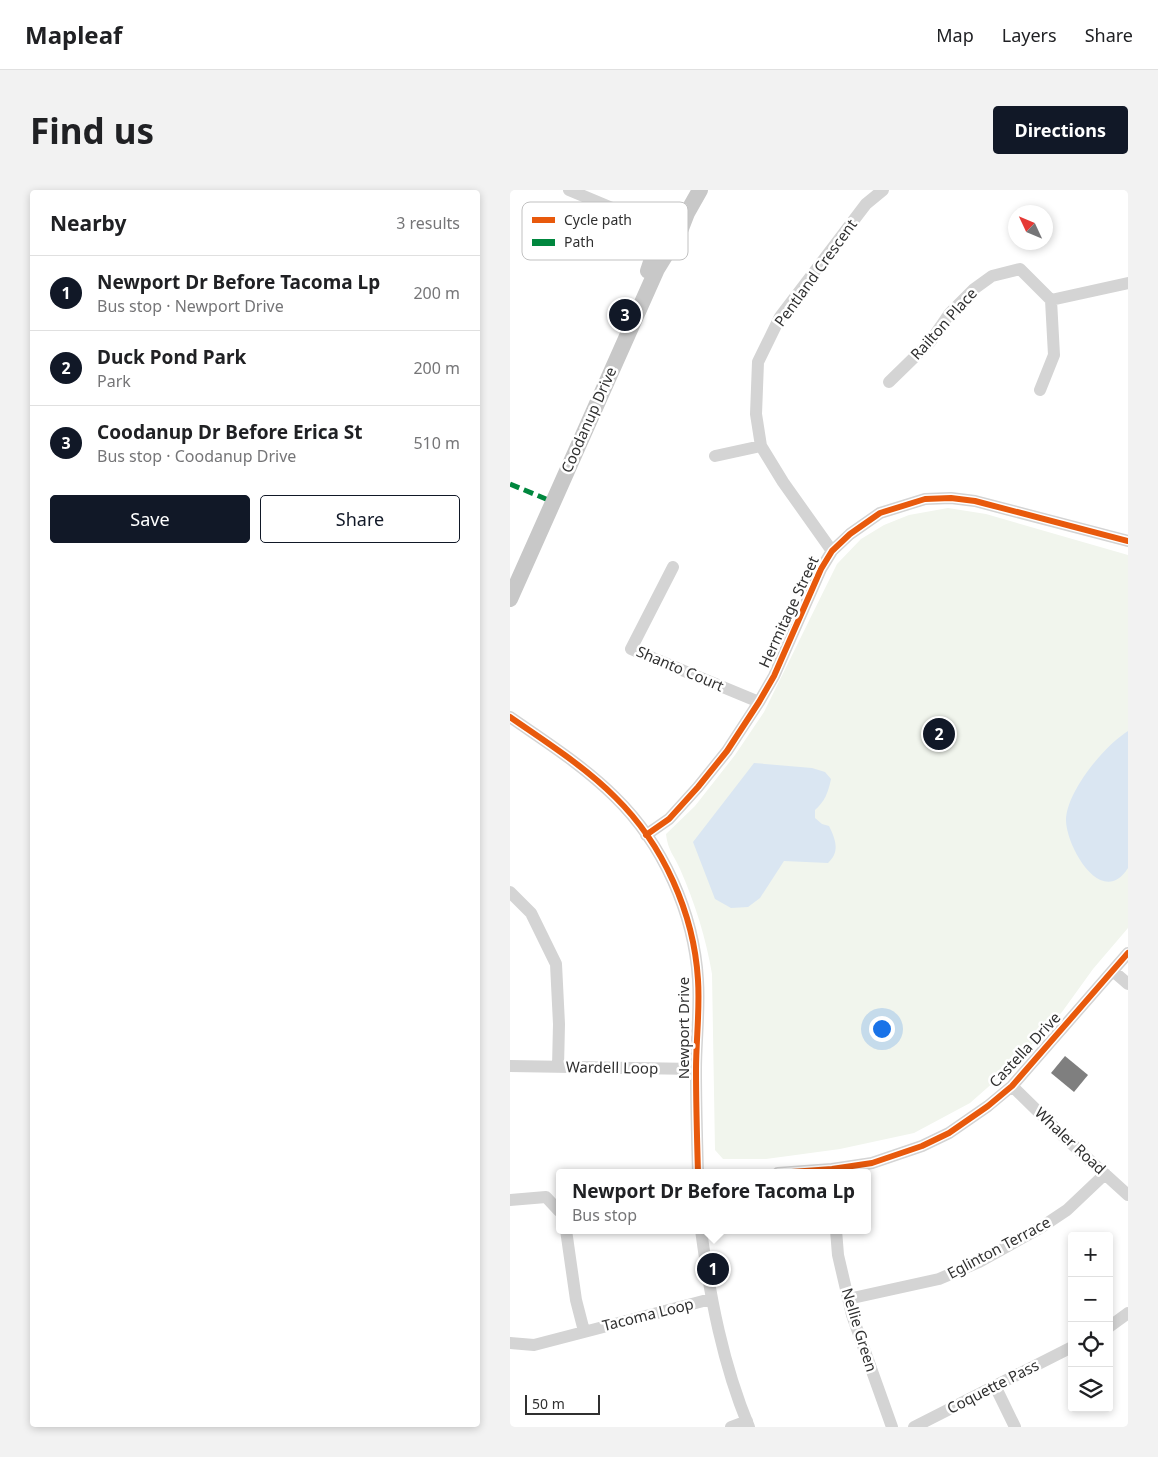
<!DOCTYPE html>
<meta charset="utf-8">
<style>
body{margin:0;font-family:"Noto Sans",sans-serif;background:#f2f2f2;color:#202124}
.controls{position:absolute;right:15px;bottom:15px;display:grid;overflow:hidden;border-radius:5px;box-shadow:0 2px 8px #0003}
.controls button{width:45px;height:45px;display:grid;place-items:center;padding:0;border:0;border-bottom:1px solid #e0e0e0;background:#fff;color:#202124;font:25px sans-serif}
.compass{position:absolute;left:498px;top:15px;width:45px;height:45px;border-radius:50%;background:#fff;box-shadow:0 2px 8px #0003;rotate:314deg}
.scale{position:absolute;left:15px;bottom:12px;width:75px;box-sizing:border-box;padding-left:5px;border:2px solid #303030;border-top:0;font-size:14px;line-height:18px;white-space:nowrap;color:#303030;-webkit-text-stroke:4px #fff;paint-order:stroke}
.you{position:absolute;left:371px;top:838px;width:18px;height:18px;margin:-12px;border:4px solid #fff;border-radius:50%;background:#1a73e8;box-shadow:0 0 0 8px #1a73e833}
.badge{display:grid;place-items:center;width:32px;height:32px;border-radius:50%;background:#111827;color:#fff;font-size:16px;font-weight:700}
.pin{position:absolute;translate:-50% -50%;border:2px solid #fff;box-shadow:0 1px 5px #0006}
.popup{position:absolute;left:46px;top:979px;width:315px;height:65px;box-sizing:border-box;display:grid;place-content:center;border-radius:5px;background:#fff;filter:drop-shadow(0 1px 4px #0005);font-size:16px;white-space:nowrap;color:#757577}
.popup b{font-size:19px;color:#202124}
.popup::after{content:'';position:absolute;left:50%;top:100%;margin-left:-10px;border:10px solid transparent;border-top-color:#fff}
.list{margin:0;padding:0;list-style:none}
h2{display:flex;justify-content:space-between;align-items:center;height:65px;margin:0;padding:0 20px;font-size:21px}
h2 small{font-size:16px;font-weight:400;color:#757577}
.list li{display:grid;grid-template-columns:32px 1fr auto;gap:15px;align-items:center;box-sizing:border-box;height:75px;padding:0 20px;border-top:1px solid #e0e0e0}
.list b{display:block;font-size:19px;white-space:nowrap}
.list p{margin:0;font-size:16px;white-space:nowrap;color:#757577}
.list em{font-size:16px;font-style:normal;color:#757577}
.actions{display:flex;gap:10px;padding:15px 20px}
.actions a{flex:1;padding:11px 0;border:1px solid #111827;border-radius:5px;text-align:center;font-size:18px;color:#111827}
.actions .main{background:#111827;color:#fff}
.icon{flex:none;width:28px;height:28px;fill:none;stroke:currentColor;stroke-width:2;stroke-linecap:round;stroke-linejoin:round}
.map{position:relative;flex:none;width:618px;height:1237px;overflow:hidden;border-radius:5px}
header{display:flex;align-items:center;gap:30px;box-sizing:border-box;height:70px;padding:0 25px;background:#fff;border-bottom:1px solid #e0e0e0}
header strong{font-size:24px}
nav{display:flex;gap:28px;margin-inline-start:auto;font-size:18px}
.intro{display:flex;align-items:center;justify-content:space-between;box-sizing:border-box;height:120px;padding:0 30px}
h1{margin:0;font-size:35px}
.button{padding:12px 22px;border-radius:5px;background:#111827;color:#fff;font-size:18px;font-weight:700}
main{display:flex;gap:30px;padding:0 30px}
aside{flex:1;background:#fff;border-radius:5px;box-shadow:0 2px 8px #0003}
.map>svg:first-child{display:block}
</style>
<header>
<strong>Mapleaf</strong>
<nav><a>Map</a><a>Layers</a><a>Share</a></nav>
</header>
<div class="intro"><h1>Find us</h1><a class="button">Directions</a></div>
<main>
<aside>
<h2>Nearby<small>3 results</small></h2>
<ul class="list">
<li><span class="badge">1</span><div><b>Newport Dr Before Tacoma Lp</b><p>Bus stop · Newport Drive</p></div><em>200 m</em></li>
<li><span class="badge">2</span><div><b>Duck Pond Park</b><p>Park</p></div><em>200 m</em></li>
<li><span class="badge">3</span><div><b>Coodanup Dr Before Erica St</b><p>Bus stop · Coodanup Drive</p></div><em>510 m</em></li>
</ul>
<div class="actions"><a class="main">Save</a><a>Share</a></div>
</aside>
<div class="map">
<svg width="618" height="1237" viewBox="0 0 618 1237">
<rect width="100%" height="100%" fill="#fff"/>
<!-- green -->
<path fill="#f1f5ed" d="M438,318L476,324L618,365V738L583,779L552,822L502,876L460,913L404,943L330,959L256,969H213L205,960L202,784C196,748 185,713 170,679C164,665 158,661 156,644L185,616L225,565L254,522L327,374L351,349L374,335L399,325Z"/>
<!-- water -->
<path fill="#dae6f2" d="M618,541V678C592,719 557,658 556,631C556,602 594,556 618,541Z
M244,573L302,578L315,582L321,589C318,603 315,611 305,620V628L312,634L319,636C326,650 330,662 318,673L274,671L250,708L238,717L221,718L205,709L183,652Z"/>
<!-- building -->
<path fill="#7f7f7f" d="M555,866L578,885L564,902L541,883Z"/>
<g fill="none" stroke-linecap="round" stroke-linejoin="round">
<!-- minor -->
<path stroke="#d4d4d4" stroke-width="12" d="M59,0L145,36
M379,192L420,152L440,123L464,99L482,86L510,79L541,110
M530,200L544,165L541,110L618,93
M205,266L251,256
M322,361L273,292L251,256L246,224L248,172L270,127L356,14L373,0
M163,377L121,459L249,512
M0,527C36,552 74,576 105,607C153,654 184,723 188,790C190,820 186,850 186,880C186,915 187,949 188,983
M136,645L159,629L188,597L217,561L249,512L264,486L311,379L322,361L340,344L370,323L415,309L441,308L465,311L618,351
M0,702L21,723L46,774L49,834L48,877
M603,781L618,794
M0,876L186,879
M502,896L553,946L618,1005
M268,983L322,979L362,973L412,956L439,943L478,916L502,896L618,763
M0,1010L36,1007L49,1021
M56,1040L66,1110L74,1141
M191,1040C200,1107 213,1175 239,1237
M326,1040L328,1065L342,1125L382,1237
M338,1109L429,1089L469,1072L530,1038L557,1020L595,984
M599,1137L618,1123
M0,1153L24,1155L201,1109
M485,1196L505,1237
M221,1237L237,1231
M404,1237L562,1157"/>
<!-- major -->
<path stroke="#c8c8c8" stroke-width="16" d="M144 41a13 13 0 1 1 26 0a13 13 0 1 1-26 0Z
M170,41L177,23L190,0
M138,81L142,69L144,45
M0,409L147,79L163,53"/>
<!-- quiet -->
<path stroke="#00873e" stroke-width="5" stroke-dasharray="10 5" stroke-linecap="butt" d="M0,294L36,309"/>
<!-- cycleway casing -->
<g stroke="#fff" stroke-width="9">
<path id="cycleway" d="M0,527C36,552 74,576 105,607C153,654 184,723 188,790C190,820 186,850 186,880C186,915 187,949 188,983
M136,645L159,629L188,597L217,561L249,512L264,486L311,379L322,361L340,344L370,323L415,309L441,308L465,311L618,351
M268,983L322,979L362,973L412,956L439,943L478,916L502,896L618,763"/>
</g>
<!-- cycleway -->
<use href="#cycleway" stroke="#e8590c" stroke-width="6"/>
</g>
<g text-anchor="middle" stroke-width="5" stroke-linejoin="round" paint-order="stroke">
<!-- street labels -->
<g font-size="15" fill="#303030" stroke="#fff">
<text transform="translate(306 83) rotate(-54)" y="5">Pentland Crescent</text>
<text transform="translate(434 134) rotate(-48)" y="5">Railton Place</text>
<text transform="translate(79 230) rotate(-66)" y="5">Coodanup Drive</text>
<text transform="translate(279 422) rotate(-65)" y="5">Hermitage Street</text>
<text transform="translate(170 479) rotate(23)" y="5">Shanto Court</text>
<text transform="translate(174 838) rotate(-90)" y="5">Newport Drive</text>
<text transform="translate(515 860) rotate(-47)" y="5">Castella Drive</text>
<text transform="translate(102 878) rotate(1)" y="5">Wardell Loop</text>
<text transform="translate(560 951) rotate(43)" y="5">Whaler Road</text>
<text transform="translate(489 1058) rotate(-28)" y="5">Eglinton Terrace</text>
<text transform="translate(138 1125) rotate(-14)" y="5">Tacoma Loop</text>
<text transform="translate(349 1140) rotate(73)" y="5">Nellie Green</text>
<text transform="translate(483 1197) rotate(-27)" y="5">Coquette Pass</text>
</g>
</g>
<!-- legend -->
<rect x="12" y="12" width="166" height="58" rx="8" fill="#fff" stroke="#c1c1c1" stroke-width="1"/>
<rect x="22" y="27" width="23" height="6" fill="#e8590c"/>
<rect x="22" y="49" width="23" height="7" fill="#00873e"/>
<g font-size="14" fill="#303030">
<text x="54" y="35">Cycle path</text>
<text x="54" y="57">Path</text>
</g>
</svg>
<div class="controls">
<button>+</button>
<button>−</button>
<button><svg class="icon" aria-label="locate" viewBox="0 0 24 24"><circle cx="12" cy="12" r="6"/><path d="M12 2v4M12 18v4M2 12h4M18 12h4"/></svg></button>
<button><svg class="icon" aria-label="layers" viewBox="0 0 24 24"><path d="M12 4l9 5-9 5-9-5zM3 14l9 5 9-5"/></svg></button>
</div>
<svg class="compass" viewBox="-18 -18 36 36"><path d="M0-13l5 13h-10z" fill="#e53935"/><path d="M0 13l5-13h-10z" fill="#757577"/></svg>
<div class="scale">50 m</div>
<div class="you"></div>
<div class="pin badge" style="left:203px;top:1079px">1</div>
<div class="popup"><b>Newport Dr Before Tacoma Lp</b>Bus stop</div>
<div class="pin badge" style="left:429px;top:544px">2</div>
<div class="pin badge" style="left:115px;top:125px">3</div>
</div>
</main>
